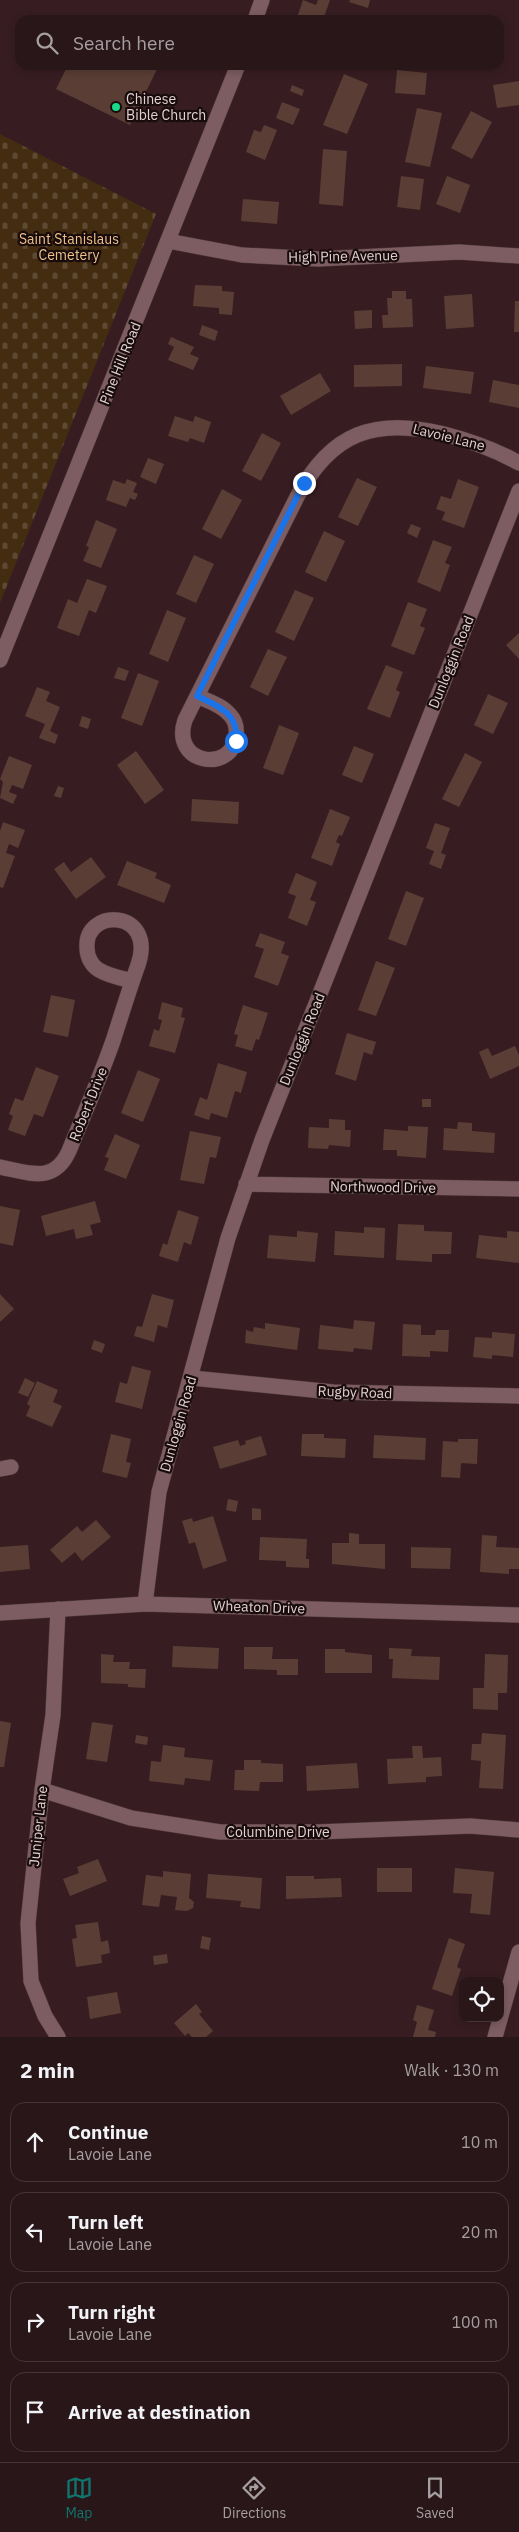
<!DOCTYPE html>
<meta charset="utf-8">
<style>
body{margin:0;font-family:"IBM Plex Sans",sans-serif;background:#311f22;color:#f1f3f6}
.controls{position:absolute;right:15px;bottom:15px;display:grid;overflow:hidden;border-radius:10px;box-shadow:0 2px 8px #0003}
.controls button{width:45px;height:45px;display:grid;place-items:center;padding:0;border:0;border-bottom:1px solid #453538;background:#291619;color:#f1f3f6;font:25px sans-serif}
.stop{position:absolute;width:15px;height:15px;margin:-11px;border:4px solid #1a73e8;border-radius:50%;background:#fff}
.stop.end{background:#1a73e8;border-color:#fff;box-shadow:0 1px 5px #0008}
.list{margin:0;padding:0;list-style:none}
h2{display:flex;justify-content:space-between;align-items:center;height:65px;margin:0;padding:0 20px;font-size:21px}
h2 small{font-size:16px;font-weight:400;color:#a59fa2}
.list li{display:grid;grid-template-columns:32px 1fr auto;gap:15px;align-items:center;box-sizing:border-box;height:80px;margin:0 10px 10px;padding:0 10px;border:1px solid #453538;border-radius:15px}
.list b{display:block;font-size:19px;white-space:nowrap}
.list p{margin:0;font-size:16px;white-space:nowrap;color:#a59fa2}
.list em{font-size:16px;font-style:normal;color:#a59fa2}
.icon{flex:none;width:28px;height:28px;fill:none;stroke:currentColor;stroke-width:2;stroke-linecap:round;stroke-linejoin:round}
.map{position:relative;flex:none;width:519px;height:2037px;overflow:hidden}
.search{position:absolute;background:#291619;box-shadow:0 2px 8px #0003;left:15px;right:15px;top:15px;height:55px;display:flex;align-items:center;gap:12px;box-sizing:border-box;padding:0 18px;border-radius:15px;color:#a59fa2;font-size:19px}
.sheet{height:425px;background:#291619}
nav{display:flex;justify-content:space-around;align-items:center;box-sizing:border-box;height:70px;border-top:1px solid #453538;background:#291619;font-size:14px;color:#a59fa2}
nav a{display:grid;justify-items:center;gap:2px}
nav .on{color:#0f766e}
.map>svg:first-child{display:block}
</style>
<div class="map">
<svg width="519" height="2037" viewBox="0 0 519 2037">
<defs>
<pattern id="cemetery-stones" width="16" height="16" patternUnits="userSpaceOnUse" patternTransform="scale(1.25)"><rect width="16" height="16" fill="#432c10"/><path d="M2 7V4a2 2 0 0 1 4 0v3zM10 15v-3a2 2 0 0 1 4 0v3z" fill="#5e4a32"/></pattern>
</defs>
<rect width="100%" height="100%" fill="#371d21"/>
<!-- cemetery -->
<path fill="url(#cemetery-stones)" d="M0,134L156,214L0,603Z"/>
<!-- building -->
<path fill="#5a3e35" d="M303,0L316,5L318,0H330L323,20H296Z
M350,0H370L368,8L349,2Z
M68,65H159L130,125L56,89Z
M397,70L427,73L425,95L395,93Z
M344,74L368,84L347,134L323,125Z
M519,81V105L497,108L493,85Z
M292,85L304,90L302,96L290,91Z
M282,102L300,109L293,125L276,118Z
M417,108L442,113L430,167L405,162Z
M471,111L492,122L472,159L451,148Z
M264,125L277,130L265,160L246,152L254,130L261,132Z
M323,149L347,151L343,206L319,204Z
M401,176L424,179L420,210L397,207Z
M447,176L470,185L460,213L436,204Z
M243,199L279,202L277,224L241,221Z
M195,285L222,286V291L234,292L232,315L219,314V308L193,306Z
M392,291H406V299H412L413,327L383,328L382,315H388L387,298H392Z
M472,294L474,327L446,329L444,296Z
M515,301H519V332H514Z
M372,310V328L355,329L354,311Z
M202,325L218,331L215,341L199,335Z
M171,337L194,347L190,354L199,358L193,370L168,360L174,347L168,344Z
M402,364V386L354,387V365Z
M426,366L474,372L471,394L423,388Z
M320,373L331,391L291,415L280,396Z
M493,380L519,385V408L489,402Z
M175,416L193,422L195,416L211,422L204,443L190,438L188,442L168,436Z
M262,433L281,443L261,481L242,471Z
M148,458L164,464L156,484L140,477Z
M357,478L377,487L358,526L338,517Z
M127,479L137,483L133,492L138,494L135,500L130,498L126,507L106,500L113,480L125,484Z
M458,479L479,487L464,528L442,520L445,512L436,509L441,496L451,499Z
M222,489L242,500L221,539L202,529Z
M96,520L117,529L101,568L83,561L89,547L86,546Z
M411,524L421,528L417,538L407,533Z
M324,531L345,541L326,582L305,572Z
M433,540L452,547L445,563L450,565L440,592L417,582Z
M194,555L214,564L196,603L176,594Z
M87,579L107,586L96,613L89,610L79,636L57,628L68,599L77,603Z
M295,590L314,598L294,641L275,632Z
M408,602L427,609L420,626L425,628L414,655L391,646Z
M167,610L186,618L168,662L149,654Z
M519,633V659L506,645Z
M268,649L287,657L268,696L250,687Z
M386,665L403,672L396,690L400,692L390,718L367,709Z
M118,667L129,671L125,681L114,678Z
M138,673L159,681L142,726L121,718Z
M37,687L50,692L46,701L60,707L50,731L58,735L55,744L39,738L45,724L25,716Z
M488,694L508,703L493,734L474,725Z
M82,716L91,719L88,729L79,726Z
M279,725L299,733L283,775L263,768Z
M354,746L374,754L362,783L342,775Z
M136,751L164,790L145,804L117,765Z
M465,753L482,762L459,807L442,799Z
M9,756L32,765L23,789L12,785L9,792L17,795L13,804L0,798L3,782L0,779Z
M58,786L64,788L61,798L54,796Z
M192,799L239,802L238,824L191,821Z
M330,809L350,817L342,836L339,835L336,842L340,844L332,866L311,858Z
M3,822L25,830L18,848L9,844L6,853L15,856L3,888L0,887V831Z
M435,823L450,828L441,853L446,855L441,869L429,864L434,851L426,848Z
M91,857L106,877L76,899L54,869L64,862L71,872Z
M127,861L157,873L155,878L171,885L164,903L117,885Z
M296,873L317,882L310,900L316,902L307,926L288,918L296,896L288,893Z
M406,891L424,898L406,946L388,939Z
M260,933L285,942L281,953L289,956L278,986L254,977L264,949L255,946Z
M376,961L395,968L376,1016L358,1010Z
M51,995L75,1000L68,1037L43,1032Z
M162,1002L183,1008L181,1017L185,1018L175,1053L149,1046L154,1029L159,1031L162,1020L158,1019Z
M243,1005L268,1013L259,1040L256,1039L252,1051L235,1046L238,1035L234,1034Z
M347,1033L376,1042L372,1055L364,1052L356,1081L335,1074Z
M515,1046L519,1055V1066L490,1079L479,1052L488,1048L492,1056Z
M218,1063L247,1072L241,1093L235,1091L227,1118L211,1113L209,1120L194,1115L200,1097L207,1100Z
M36,1067L59,1076L43,1117L34,1114L25,1136L8,1130L13,1116L9,1114L15,1098L23,1101Z
M138,1070L160,1079L143,1122L121,1113Z
M422,1099H431V1107H422Z
M329,1119L345,1120V1130H351L350,1147L329,1145L328,1149L308,1148L309,1127L329,1128Z
M458,1122L472,1123V1131L495,1133L494,1153L443,1150L444,1128L457,1129Z
M408,1126L428,1127L426,1158L397,1156V1150H383L384,1129L408,1131Z
M190,1131L221,1137L216,1158L210,1157L204,1184L180,1180Z
M115,1134L140,1145L126,1179L104,1170L109,1158L105,1157Z
M95,1201L101,1222L90,1225L93,1235L76,1239L74,1229L46,1236L41,1216Z
M0,1206L20,1210L13,1246L0,1243Z
M178,1210L199,1217L191,1245L184,1242L178,1262L159,1256L163,1243L167,1245Z
M398,1224L424,1225V1231L452,1232L451,1254H432V1262L396,1260Z
M364,1227L385,1228L384,1258L334,1255L335,1231L364,1233Z
M297,1231L318,1233L315,1262L267,1258L269,1235L297,1237Z
M507,1231L519,1232V1263L476,1258L479,1235L507,1238Z
M0,1294L14,1309L0,1322Z
M152,1294L174,1300L167,1328L158,1325L154,1342L134,1336L137,1326L142,1327Z
M354,1320L375,1322L372,1350L354,1348L353,1352L318,1349L320,1325L353,1329Z
M265,1323L300,1328L297,1350L245,1343L246,1330L253,1332L254,1327L265,1329Z
M403,1324L421,1325V1335H435L436,1330H449L448,1352L430,1351V1357L402,1356Z
M492,1332L515,1334L513,1357L492,1355V1359L473,1357L475,1337L492,1338Z
M94,1340L105,1344L102,1353L91,1349Z
M132,1366L151,1371L142,1409L115,1402L120,1382L127,1384Z
M25,1378L35,1383L28,1397L18,1393Z
M37,1381L58,1390L53,1402L62,1406L52,1427L26,1416L30,1406L27,1404Z
M111,1434L131,1439L126,1462L131,1463L127,1478L102,1472Z
M302,1434H324V1438L346,1439L345,1458L301,1456Z
M374,1435L426,1438L425,1460L373,1458Z
M261,1436L267,1455L220,1469L213,1447L238,1440L240,1446L246,1444L245,1441Z
M458,1439H478L477,1464L461,1463L460,1478L441,1477L443,1441L458,1442Z
M228,1499L238,1501L236,1512L226,1510Z
M252,1508L261,1509V1520H252Z
M213,1516L227,1561L203,1569L195,1542L189,1544L182,1521L192,1518L193,1522Z
M96,1520L111,1537L82,1561L75,1552L62,1563L50,1550L77,1526L82,1532Z
M349,1533L359,1534V1544H385V1569L332,1564V1543H349Z
M482,1535L497,1536L496,1547L519,1548V1569H509V1574L480,1572Z
M260,1537L307,1539L306,1559H309V1568L286,1567V1561L259,1560Z
M28,1545L30,1569L0,1572V1547Z
M411,1547L451,1548L450,1569L411,1568Z
M173,1646L219,1648L218,1669L172,1667Z
M244,1647H273L272,1659H298V1675H277V1670L244,1669Z
M389,1648L412,1649L411,1656L440,1657L439,1680L392,1678L393,1659H389Z
M325,1649H345V1652L372,1655V1673H325Z
M101,1654L114,1655L113,1662H130L129,1669H146L145,1688L128,1687V1684L101,1683Z
M485,1654L508,1655L507,1693H498V1710L473,1709V1688H484Z
M0,1721L11,1723L4,1767H0Z
M92,1722L113,1725L107,1762L86,1759Z
M482,1733L506,1735L503,1789L479,1788L481,1761L471,1760L472,1744H481Z
M136,1735L148,1737L147,1745L135,1743Z
M163,1745L185,1748L184,1757L213,1760L210,1781L185,1778L184,1785L149,1781L151,1761L161,1762Z
M412,1746H422L423,1758L441,1757L442,1776L426,1777V1782L388,1784L387,1759L413,1758Z
M244,1760H261V1763L283,1764V1782H260L259,1791L234,1790L235,1770H244Z
M357,1763L359,1788L307,1791L306,1766Z
M98,1859L107,1881L70,1896L63,1879L79,1873L77,1867Z
M377,1868H412V1892H377Z
M455,1868L494,1872L490,1915L470,1913L472,1894L453,1893Z
M163,1871L191,1874L189,1898L194,1902L193,1908L187,1911L175,1910L177,1897L161,1895L159,1907L142,1905L146,1875L163,1877Z
M208,1874L262,1878L260,1909L240,1907L241,1901L206,1898Z
M286,1876H314V1879L341,1878L342,1897L286,1899Z
M98,1922L101,1942L108,1940L110,1953L101,1955L102,1963L76,1967L72,1939L77,1938L75,1925Z
M202,1936L211,1938L209,1950L200,1948Z
M449,1938L465,1944L457,1967L461,1969L452,1996L432,1989Z
M167,1954L168,1963L154,1965L153,1956Z
M117,1992L121,2013L90,2019L87,1997Z
M196,2004L202,2012L199,2014L213,2031L206,2037H192L188,2033L185,2036L174,2023Z
M417,2005L434,2010L428,2030L436,2032L435,2037H413L417,2022L413,2020Z"/>
<g fill="none" stroke-linecap="round" stroke-linejoin="round">
<!-- minor casing -->
<g stroke="#503b3e" stroke-width="16">
<path id="minor" d="M255,20L262,0
M168,241L242,255L318,259L459,252L519,256
M0,660L238,65
M197,696C208,701 222,705 230,715C235,720 237,728 236,736C232,774 170,764 185,720L297,497C331,432 376,417 444,434C471,441 494,449 519,463
M0,1167C30,1173 54,1184 69,1151C84,1114 100,1078 113,1041C121,1016 129,990 138,965C157,909 84,907 87,948C87,957 92,966 99,970C109,976 121,978 132,981
M246,1184L519,1189
M192,1378L333,1392L519,1396
M0,1469L11,1467
M145,1604L159,1492L228,1238L262,1140L519,491
M58,1609L53,1715L42,1790L28,1923L31,1981L45,2016L58,2037
M0,1613L145,1604L519,1615
M42,1790L131,1818L220,1832H317L470,1826L519,1830
M495,2037L519,1952"/>
</g>
<!-- minor -->
<use href="#minor" stroke="#7d5d61" stroke-width="15"/>
</g>
<g fill="none" stroke-linecap="round" stroke-linejoin="round">
<!-- route -->
<path stroke="#1a73e8" stroke-width="6" d="M236,741C239,713 218,706 197,696L304,483"/>
</g>
<!-- markers -->
<circle fill="#17d989" stroke="#170b0c" stroke-width="2" cx="116" cy="107" r="5"/>
<g text-anchor="middle" stroke-width="4.5" stroke-linejoin="round" paint-order="stroke">
<!-- poi labels -->
<g font-size="14" fill="#e3d0d2" stroke="#170b0c" text-anchor="start">
<text x="126" y="104">Chinese<tspan x="126" dy="16">Bible Church</tspan></text>
</g>
<!-- park labels -->
<g font-size="14" fill="#f0c08b" stroke="#170b0c">
<text x="69" y="244">Saint Stanislaus<tspan x="69" dy="16">Cemetery</tspan></text>
</g>
<!-- street labels -->
<g font-size="14" fill="#e3d0d2" stroke="#170b0c">
<text transform="translate(343 256) rotate(-1)" y="5">High Pine Avenue</text>
<text transform="translate(120 363) rotate(-68)" y="5">Pine Hill Road</text>
<text transform="translate(449 437) rotate(14)" y="5">Lavoie Lane</text>
<text transform="translate(451 662) rotate(-68)" y="5">Dunloggin Road</text>
<text transform="translate(302 1039) rotate(-68)" y="5">Dunloggin Road</text>
<text transform="translate(88 1104) rotate(-68)" y="5">Robert Drive</text>
<text transform="translate(383 1187) rotate(1)" y="5">Northwood Drive</text>
<text transform="translate(355 1392) rotate(2)" y="5">Rugby Road</text>
<text transform="translate(178 1424) rotate(-74)" y="5">Dunloggin Road</text>
<text transform="translate(259 1607) rotate(2)" y="5">Wheaton Drive</text>
<text transform="translate(38 1826) rotate(-84)" y="5">Juniper Lane</text>
<text x="278" y="1837">Columbine Drive</text>
</g>
</g>
</svg>
<div class="controls">
<button><svg class="icon" aria-label="locate" viewBox="0 0 24 24"><circle cx="12" cy="12" r="6"/><path d="M12 2v4M12 18v4M2 12h4M18 12h4"/></svg></button>
</div>
<div class="stop" style="left:236px;top:741px"></div>
<div class="stop end" style="left:304px;top:483px"></div>
<div class="search"><svg class="icon" aria-label="search" viewBox="0 0 24 24"><circle cx="10" cy="10" r="6"/><path d="M15 15l6 6"/></svg>Search here</div>
</div>
<section class="sheet">
<h2>2 min<small>Walk · 130 m</small></h2>
<ul class="list">
<li><svg class="icon" aria-label="ahead" viewBox="0 0 24 24"><path d="M12 20V5M6 11l6-6 6 6"/></svg><div><b>Continue</b><p>Lavoie Lane</p></div><em>10 m</em></li>
<li><svg class="icon" aria-label="left" viewBox="0 0 24 24"><path d="M17 20v-9H6M10 6l-5 5 5 5"/></svg><div><b>Turn left</b><p>Lavoie Lane</p></div><em>20 m</em></li>
<li><svg class="icon" aria-label="right" viewBox="0 0 24 24"><path d="M7 20v-9h11M14 6l5 5-5 5"/></svg><div><b>Turn right</b><p>Lavoie Lane</p></div><em>100 m</em></li>
<li><svg class="icon" aria-label="arrive" viewBox="0 0 24 24"><path d="M6 21V4h12l-3 4 3 4H6"/></svg><div><b>Arrive at destination</b></div></li>
</ul>
</section>
<nav>
<a class="on"><svg class="icon" aria-label="map" viewBox="0 0 24 24"><path d="M3 6l6-2 6 2 6-2v14l-6 2-6-2-6 2zM9 4v14M15 6v14"/></svg>Map</a>
<a><svg class="icon" aria-label="directions" viewBox="0 0 24 24"><path d="M12 3l9 9-9 9-9-9zM9 14v-3h6M13 9l2 2-2 2"/></svg>Directions</a>
<a><svg class="icon" aria-label="saved" viewBox="0 0 24 24"><path d="M7 4h10v16l-5-4-5 4z"/></svg>Saved</a>
</nav>
